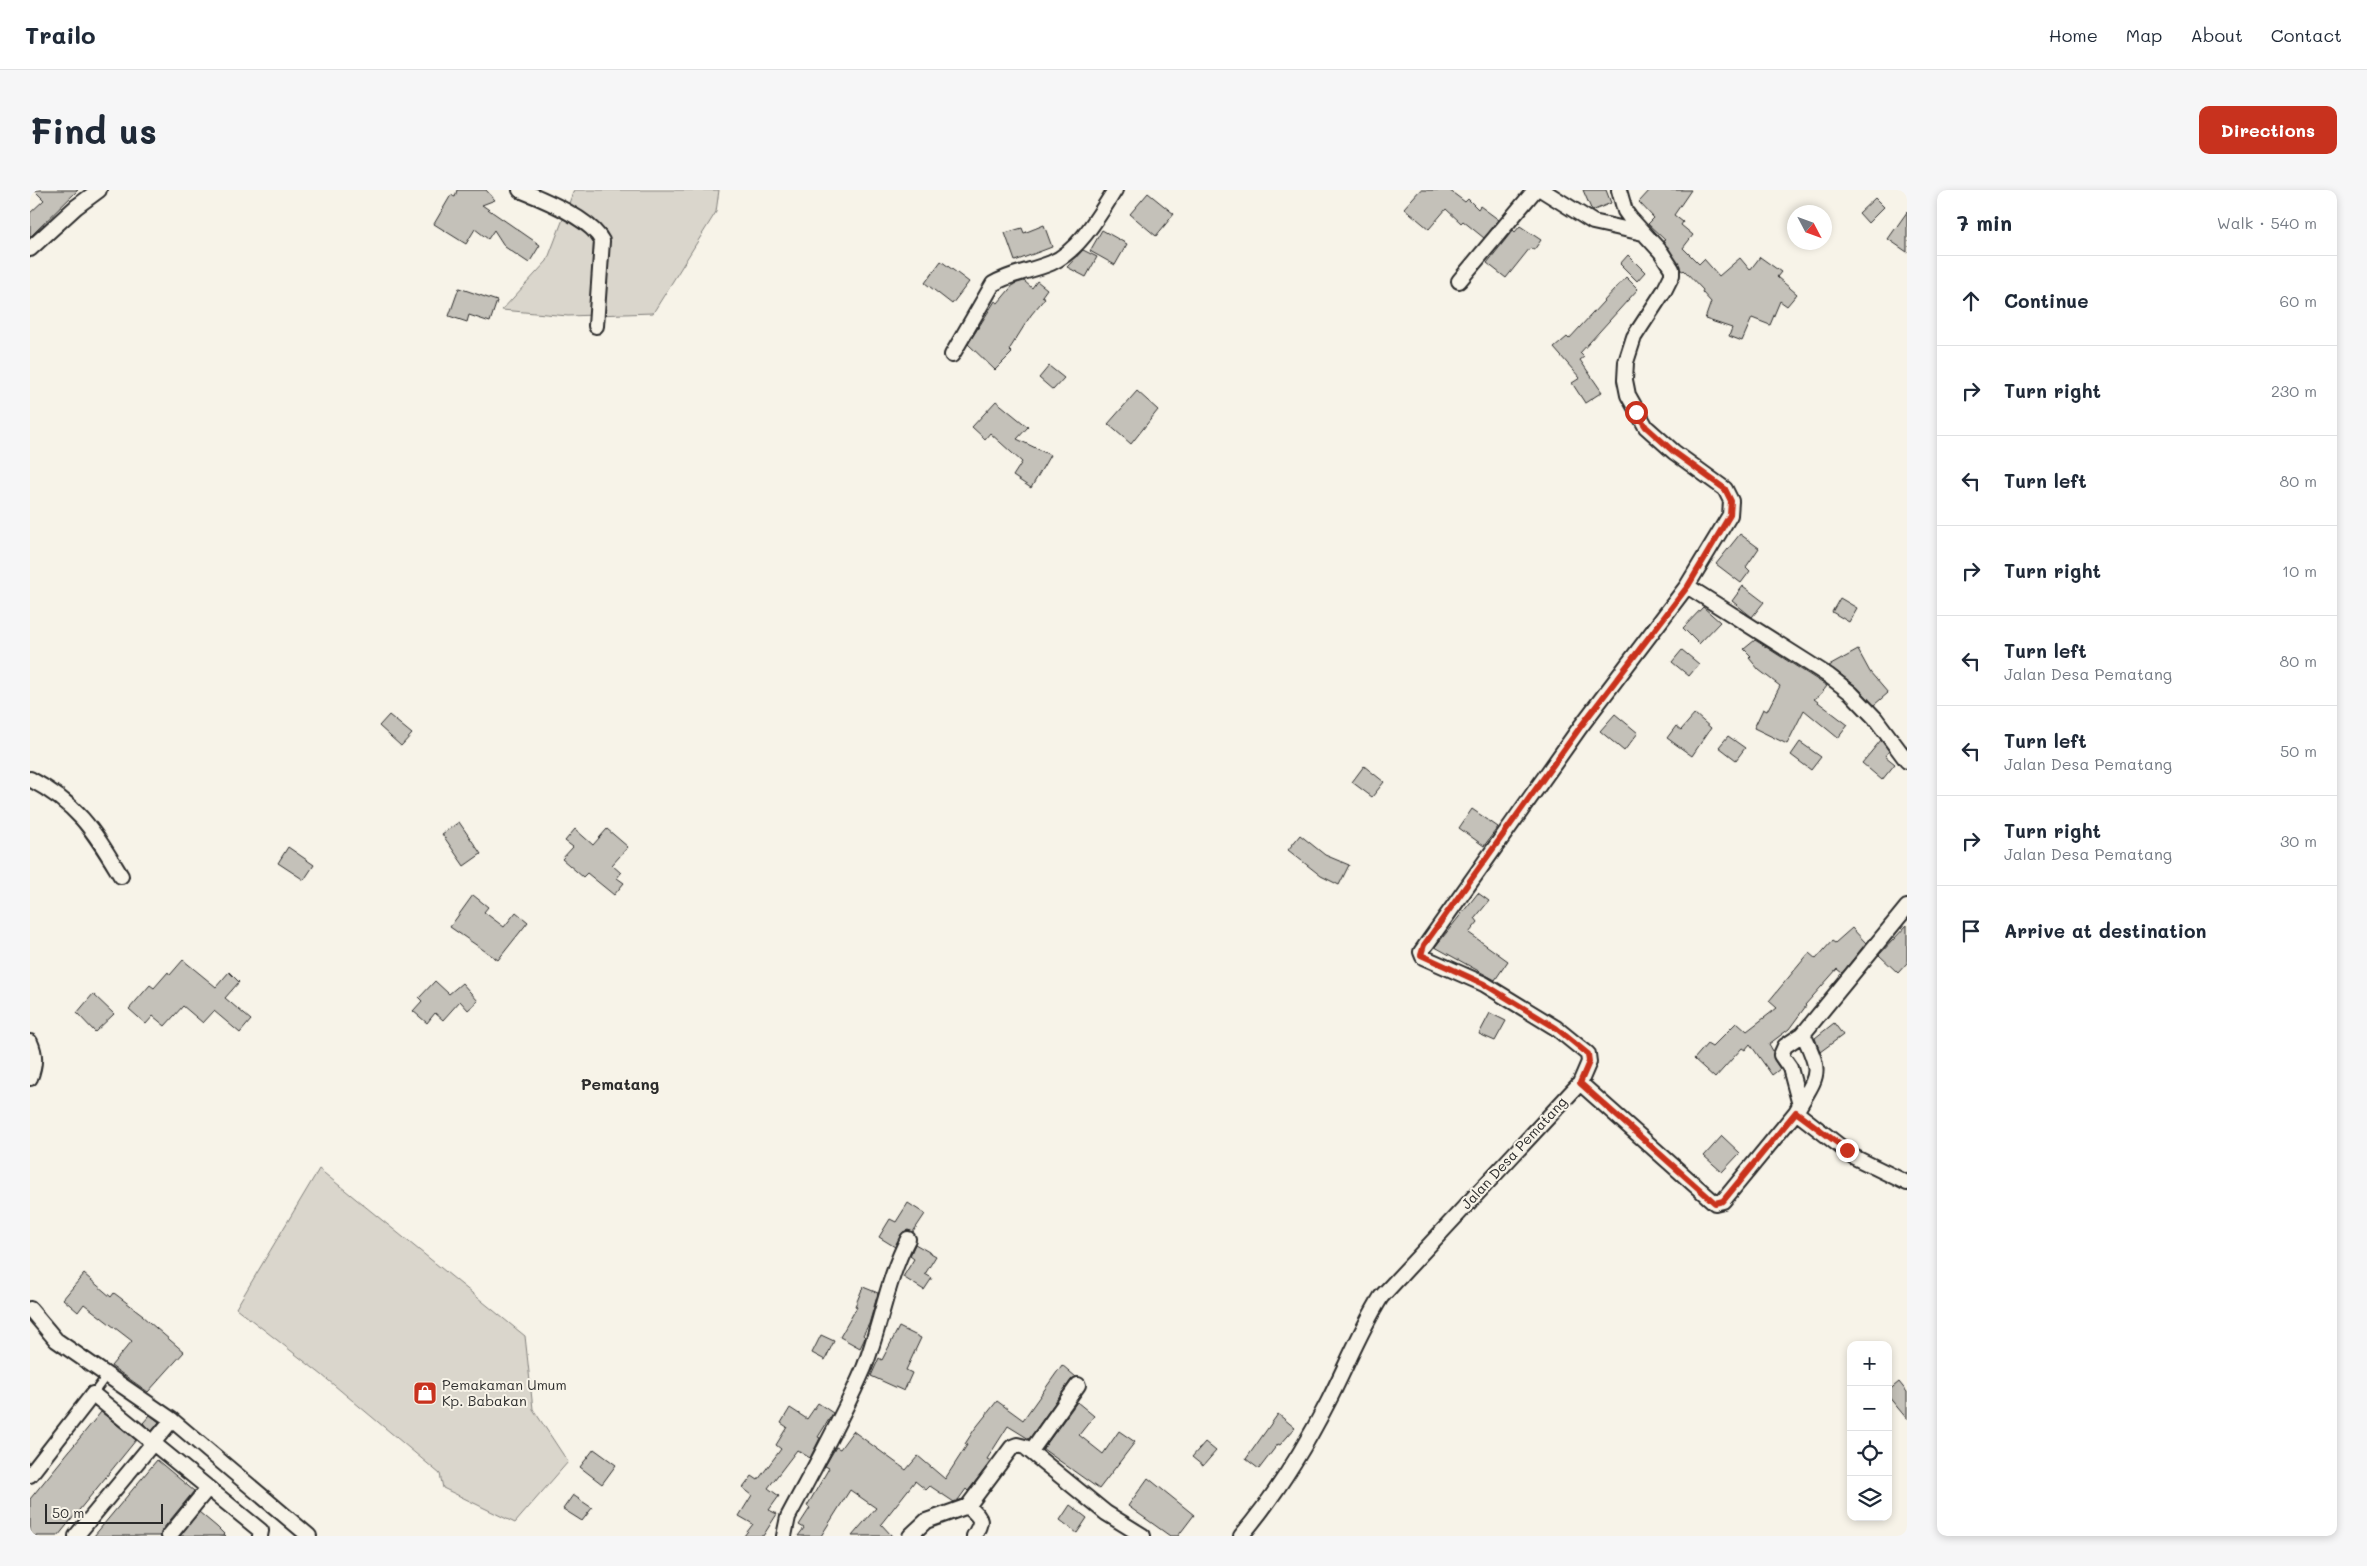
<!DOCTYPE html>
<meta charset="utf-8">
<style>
body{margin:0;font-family:Mali,sans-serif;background:#f6f6f7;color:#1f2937}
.controls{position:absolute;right:15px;bottom:15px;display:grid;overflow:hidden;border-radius:10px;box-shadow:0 2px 8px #0003}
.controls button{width:45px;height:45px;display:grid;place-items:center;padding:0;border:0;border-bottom:1px solid #e0e1e3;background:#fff;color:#1f2937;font:25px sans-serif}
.compass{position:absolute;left:1757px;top:15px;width:45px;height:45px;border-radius:50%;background:#fff;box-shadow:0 2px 8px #0003;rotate:131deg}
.scale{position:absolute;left:15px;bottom:12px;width:118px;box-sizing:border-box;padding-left:5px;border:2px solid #2b2b2b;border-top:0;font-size:14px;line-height:18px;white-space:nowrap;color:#2b2b2b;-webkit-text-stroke:4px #f7f3e8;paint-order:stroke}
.stop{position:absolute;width:15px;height:15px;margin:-11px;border:4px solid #c8321e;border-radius:50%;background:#fff}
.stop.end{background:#c8321e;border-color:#fff;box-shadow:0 1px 5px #0008}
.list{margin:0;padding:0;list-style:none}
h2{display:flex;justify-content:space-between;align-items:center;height:65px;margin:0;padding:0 20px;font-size:21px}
h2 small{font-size:16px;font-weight:400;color:#747a83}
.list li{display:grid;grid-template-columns:32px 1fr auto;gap:15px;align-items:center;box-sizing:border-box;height:90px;padding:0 20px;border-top:1px solid #e0e1e3}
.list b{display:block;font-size:19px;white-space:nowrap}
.list p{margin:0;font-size:16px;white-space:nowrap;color:#747a83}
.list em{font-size:16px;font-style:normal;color:#747a83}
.icon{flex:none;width:28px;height:28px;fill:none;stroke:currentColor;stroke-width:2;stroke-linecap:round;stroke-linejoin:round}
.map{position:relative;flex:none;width:1877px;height:1346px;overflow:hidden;border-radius:10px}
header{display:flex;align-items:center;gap:30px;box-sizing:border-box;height:70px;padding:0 25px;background:#fff;border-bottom:1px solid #e0e1e3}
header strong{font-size:24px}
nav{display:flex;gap:28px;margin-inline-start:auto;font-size:18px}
.intro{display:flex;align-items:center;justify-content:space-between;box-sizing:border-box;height:120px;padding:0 30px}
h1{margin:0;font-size:35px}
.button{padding:12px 22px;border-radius:10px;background:#c8321e;color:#fff;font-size:18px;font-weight:700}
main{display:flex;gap:30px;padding:0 30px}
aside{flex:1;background:#fff;border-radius:10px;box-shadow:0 2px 8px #0003}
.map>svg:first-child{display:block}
</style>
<header>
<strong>Trailo</strong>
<nav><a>Home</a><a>Map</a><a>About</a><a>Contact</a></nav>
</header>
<div class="intro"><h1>Find us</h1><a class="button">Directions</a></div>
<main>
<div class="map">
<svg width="1877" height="1346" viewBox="0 0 1877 1346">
<rect width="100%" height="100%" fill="#f7f3e8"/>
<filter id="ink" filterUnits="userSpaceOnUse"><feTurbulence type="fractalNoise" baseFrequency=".02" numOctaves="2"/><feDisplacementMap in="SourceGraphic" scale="10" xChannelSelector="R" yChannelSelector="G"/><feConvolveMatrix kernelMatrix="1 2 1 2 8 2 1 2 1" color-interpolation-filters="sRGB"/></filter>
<g filter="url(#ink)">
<!-- green -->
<path fill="#dad6cc" stroke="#82807c" d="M544,0H689L686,22L623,123L538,126L472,120L517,71Z
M289,979L495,1146L503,1219L538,1272L485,1333L413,1298L410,1284L292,1185L206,1118Z"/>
<!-- building -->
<path fill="#c4c1b9" stroke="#2b2b2b" d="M4,0H48L0,47V23L14,10Z
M427,0H456L465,10L452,15L510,55L499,73L475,57L464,40L458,49L445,39L436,54L404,34L421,5L425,7Z
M1390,0H1419L1435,12L1438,9L1448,19L1450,16L1469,30L1454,48L1433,31L1431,33L1416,19L1399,39L1374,18Z
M1553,0H1576L1581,13L1562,21Z
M1620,0H1661L1644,25L1653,32L1651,35L1663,45L1653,58L1669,74L1674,69L1689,86L1710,68L1720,80L1730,67L1751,82L1747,87L1767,104L1757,116L1750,111L1740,135L1722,128L1712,151L1699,146L1702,138L1675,129L1681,112L1672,102L1673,100L1654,80L1653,81L1651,80L1633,51L1635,50L1618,34L1624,28L1609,12Z
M1118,3L1144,24L1126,46L1100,24Z
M1845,8L1854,17L1838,33L1829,23Z
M1877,22V62L1858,49Z
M1014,35L1022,57L985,71L975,43L992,38L994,43Z
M1490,36L1511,50L1504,60L1500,58L1476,88L1457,73L1483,40L1485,42Z
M1072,40L1097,54L1085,75L1060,61Z
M1053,60L1067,67L1056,87L1037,77Z
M1598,65L1615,82L1607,91L1590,74Z
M911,71L939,92L922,114L895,93Z
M1596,87L1608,99L1550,163L1554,167L1550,170L1572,202L1555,213L1542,193L1550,188L1524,158L1537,147L1539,149Z
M994,91L1002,98L1007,91L1017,99L1012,106L1015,108L1001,125L979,160L982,163L965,180L938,154L965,111L968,113L984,94Z
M429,98L467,111L460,132L439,125L437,132L419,126Z
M1019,176L1034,188L1023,200L1009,188Z
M1107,201L1128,220L1101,254L1078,234Z
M966,211L998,237L987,249L1020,265L1001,298L983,286L992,272L960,243L955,249L942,237Z
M1710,344L1729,358L1716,377L1720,381L1711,393L1686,374Z
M1713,396L1734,412L1722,427L1702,411Z
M1810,408L1827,418L1819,432L1802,422Z
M1673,417L1690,432L1669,454L1653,438Z
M1725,450L1797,496L1790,505L1784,509L1818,535L1808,548L1774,520L1757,554L1724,538L1733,519L1737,521L1750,496L1729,480L1719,468L1721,466L1714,459Z
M1652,460L1669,474L1659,486L1642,472Z
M1828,460L1840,482L1858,503L1844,515L1826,496L1799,476Z
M1585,524L1608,543L1594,561L1570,541Z
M1665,524L1681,538L1662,566L1637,548L1646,536L1651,540Z
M359,525L382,544L371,556L349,536Z
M1698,546L1715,558L1706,570L1689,557Z
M1851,550L1859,561L1855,566L1865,574L1852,590L1832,573Z
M1770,552L1791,567L1781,580L1761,565Z
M1334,576L1354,592L1342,607L1322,592Z
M1442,619L1468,637L1454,656L1429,638Z
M429,632L451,664L434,676L412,644Z
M545,639L563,655L577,639L598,657L582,675L591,683L587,688L594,693L584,705L557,683L553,687L532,669L543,657L535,651Z
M1270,645L1295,665L1319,675L1309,695L1291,686L1258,660Z
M258,657L284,675L274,690L248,673Z
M1448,703L1459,711L1445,728L1448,732L1439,743L1478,771L1465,790L1405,757Z
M443,705L458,717L454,722L474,737L486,722L498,732L468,770L420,737Z
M1877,735V773L1868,783L1849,765Z
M1822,738L1836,753L1812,783L1807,779L1775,815L1776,816L1759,839L1739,854L1743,861L1744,870L1750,879L1742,885L1720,854L1715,860L1712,858L1685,888L1664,869L1677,854L1682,857L1707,832L1717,841L1747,818L1739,811L1779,763L1786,769L1802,751L1805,753Z
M153,770L186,797L199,782L209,792L195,808L221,830L210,843L184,821L173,833L153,816L135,836L123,826L116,834L99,819L120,795L124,798L138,782L140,785Z
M405,791L419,804L432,793L448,811L438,820L430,811L413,830L405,823L397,833L383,821L392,811L389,808Z
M63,804L84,824L65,842L47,823Z
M1460,823L1476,831L1465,851L1449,844Z
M1804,833L1813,845L1790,862L1785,848Z
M1692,946L1710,963L1692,982L1674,966Z
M878,1013L895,1024L883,1042L878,1040L873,1042L865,1057L849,1047L860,1029L866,1032Z
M885,1054L906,1066L895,1084L902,1088L894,1100L873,1087L884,1069L880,1066Z
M54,1084L81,1107L84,1103L113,1125L112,1126L154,1162L118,1202L81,1176L102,1151L54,1114L48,1122L33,1109Z
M833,1097L848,1103L839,1134L833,1145L835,1147L834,1150L830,1158L810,1147L827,1117L825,1116Z
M869,1137L891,1148L876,1180L882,1183L874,1201L841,1186L849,1168L852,1170Z
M791,1145L804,1151L795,1170L782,1163Z
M1032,1175L1046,1187L1041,1190L999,1249L978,1236L957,1269L961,1271L938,1301L936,1299L928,1310L924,1312L900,1296L896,1300L885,1291L851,1334L862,1346H822L846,1318L820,1300L791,1346H768L774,1338L769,1335L780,1318L777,1316L799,1278L795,1276L806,1257L810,1259L823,1241L876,1280L888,1266L915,1289L937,1255L935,1254L944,1240L967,1211L993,1230Z
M1869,1192L1877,1202V1229L1858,1206V1201Z
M1047,1212L1064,1226L1049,1245L1073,1264L1089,1241L1105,1252L1069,1299L1013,1259Z
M788,1213L803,1223L788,1247L790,1248L780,1268L767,1260L738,1298L749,1306L739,1320L747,1324L733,1346H714L723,1334L709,1326L722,1305L713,1298L722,1286L728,1290L751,1259L746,1255L757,1237L751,1233L760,1218L777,1229Z
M71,1222L106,1250L28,1346H0V1309Z
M1248,1224L1265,1238L1250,1255L1248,1254L1229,1279L1216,1269Z
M120,1225L129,1232L122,1241L113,1233Z
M1175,1252L1186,1261L1173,1276L1162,1267Z
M564,1259L586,1275L572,1294L550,1277Z
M127,1270L164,1301L132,1340L130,1346H64Z
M1118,1288L1164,1325L1148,1346H1140L1098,1316Z
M543,1305L562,1318L552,1331L533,1319Z
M1040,1315L1057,1328L1047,1343L1030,1330Z
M169,1322L187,1337L196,1346H150Z"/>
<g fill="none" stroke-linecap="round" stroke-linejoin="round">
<!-- service casing -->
<g stroke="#2b2b2b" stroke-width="11">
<path id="service" d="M63,1204L77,1185"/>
</g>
<!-- minor casing -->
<g stroke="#2b2b2b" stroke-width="18">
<path id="minor" d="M490,0C513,9 561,29 572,51L566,136
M1512,0L1563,32L1613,43
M0,59L46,17L69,0
M1429,91L1505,0
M922,165L963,94C981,83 1002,81 1021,73C1049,61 1069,25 1085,0
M1657,396L1799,486L1821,503L1845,528L1877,571
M0,589C49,615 63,640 91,686
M0,852C6,865 5,875 0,888
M1550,893L1685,1013L1693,1011L1766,922L1824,967L1877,993
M1770,915L1760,878L1751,865L1755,856L1773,844
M1766,922C1788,883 1793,886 1773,844L1877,717
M0,1119L26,1150L142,1230L279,1346
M1001,1261L1048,1195
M0,1285L63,1204L231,1341L230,1346
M938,1316C951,1329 954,1329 944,1346
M46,1346L142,1230
M139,1346L178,1298
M754,1346L758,1327C784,1278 812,1229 834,1178C851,1135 857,1089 878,1049
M880,1346L896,1331L938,1316L982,1257L987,1255L995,1257L1076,1323L1113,1346
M1211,1346C1245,1306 1274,1259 1298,1212C1316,1177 1330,1141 1351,1107L1550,893L1559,872L1558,864L1526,838L1454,794L1393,767L1391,762L1551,536L1657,396L1700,325L1701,311L1695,299L1644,262L1616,237L1598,205L1595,190L1596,172L1604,147L1634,101L1642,85V79L1631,62L1600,28L1595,21L1589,0"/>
</g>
<!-- service -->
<use href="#service" stroke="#f7f3e8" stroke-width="7"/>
<!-- minor -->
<use href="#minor" stroke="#f7f3e8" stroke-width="14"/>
</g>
</g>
<g fill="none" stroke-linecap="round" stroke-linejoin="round" filter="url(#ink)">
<!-- route -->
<path stroke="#c8321e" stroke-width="6" d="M1606,222L1616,237L1644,262L1695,299L1701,311L1700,325L1658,396L1551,536L1394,755L1391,765L1454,794L1526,838L1558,864L1559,872L1550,893L1685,1013L1693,1011L1766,922L1817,960"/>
</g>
<!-- icons -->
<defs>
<g id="shop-square" transform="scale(1.25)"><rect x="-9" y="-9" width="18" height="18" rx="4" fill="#c8321e" stroke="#f7f3e8"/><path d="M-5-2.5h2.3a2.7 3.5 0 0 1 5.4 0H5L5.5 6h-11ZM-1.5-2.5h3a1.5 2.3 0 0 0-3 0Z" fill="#fff"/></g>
</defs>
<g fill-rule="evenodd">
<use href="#shop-square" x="395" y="1203"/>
</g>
<g text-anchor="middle" stroke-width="4" stroke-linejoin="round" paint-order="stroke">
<!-- street labels -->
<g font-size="14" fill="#2b2b2b" stroke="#f7f3e8">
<text transform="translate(1484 963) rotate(-47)" y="5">Jalan Desa Pematang</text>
</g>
<!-- poi labels -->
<g font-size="14" fill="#2b2b2b" stroke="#f7f3e8" text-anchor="start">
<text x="412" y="1200">Pemakaman Umum<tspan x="412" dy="16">Kp. Babakan</tspan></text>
</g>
<!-- quarter labels -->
<g font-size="16" font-weight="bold" fill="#2b2b2b" stroke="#f7f3e8">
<text x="590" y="900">Pematang</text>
</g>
</g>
</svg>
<div class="controls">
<button>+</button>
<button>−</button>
<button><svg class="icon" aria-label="locate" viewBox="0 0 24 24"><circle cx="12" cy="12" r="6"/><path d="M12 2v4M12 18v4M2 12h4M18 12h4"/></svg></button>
<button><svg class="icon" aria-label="layers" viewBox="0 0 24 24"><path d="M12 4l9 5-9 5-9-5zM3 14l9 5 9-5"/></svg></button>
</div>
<svg class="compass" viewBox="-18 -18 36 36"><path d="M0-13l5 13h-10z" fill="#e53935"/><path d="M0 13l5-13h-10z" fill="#747a83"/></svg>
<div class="scale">50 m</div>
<div class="stop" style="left:1606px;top:222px"></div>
<div class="stop end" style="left:1817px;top:960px"></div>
</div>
<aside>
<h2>7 min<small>Walk · 540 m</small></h2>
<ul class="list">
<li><svg class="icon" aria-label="ahead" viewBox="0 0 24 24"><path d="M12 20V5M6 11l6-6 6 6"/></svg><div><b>Continue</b></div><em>60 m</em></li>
<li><svg class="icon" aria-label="right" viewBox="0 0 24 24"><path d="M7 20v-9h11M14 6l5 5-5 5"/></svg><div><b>Turn right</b></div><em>230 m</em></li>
<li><svg class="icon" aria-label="left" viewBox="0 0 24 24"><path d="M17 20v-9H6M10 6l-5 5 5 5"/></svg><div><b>Turn left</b></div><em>80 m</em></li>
<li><svg class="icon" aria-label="right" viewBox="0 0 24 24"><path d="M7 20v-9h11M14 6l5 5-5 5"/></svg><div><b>Turn right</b></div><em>10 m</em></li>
<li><svg class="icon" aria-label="left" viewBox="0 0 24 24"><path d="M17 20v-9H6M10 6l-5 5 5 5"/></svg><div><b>Turn left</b><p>Jalan Desa Pematang</p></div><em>80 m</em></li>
<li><svg class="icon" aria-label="left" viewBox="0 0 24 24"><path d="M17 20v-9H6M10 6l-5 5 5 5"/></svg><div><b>Turn left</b><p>Jalan Desa Pematang</p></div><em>50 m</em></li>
<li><svg class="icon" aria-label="right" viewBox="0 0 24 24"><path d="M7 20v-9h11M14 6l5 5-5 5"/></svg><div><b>Turn right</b><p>Jalan Desa Pematang</p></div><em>30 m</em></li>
<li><svg class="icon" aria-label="arrive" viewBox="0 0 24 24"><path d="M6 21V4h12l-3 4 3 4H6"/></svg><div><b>Arrive at destination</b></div></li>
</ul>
</aside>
</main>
